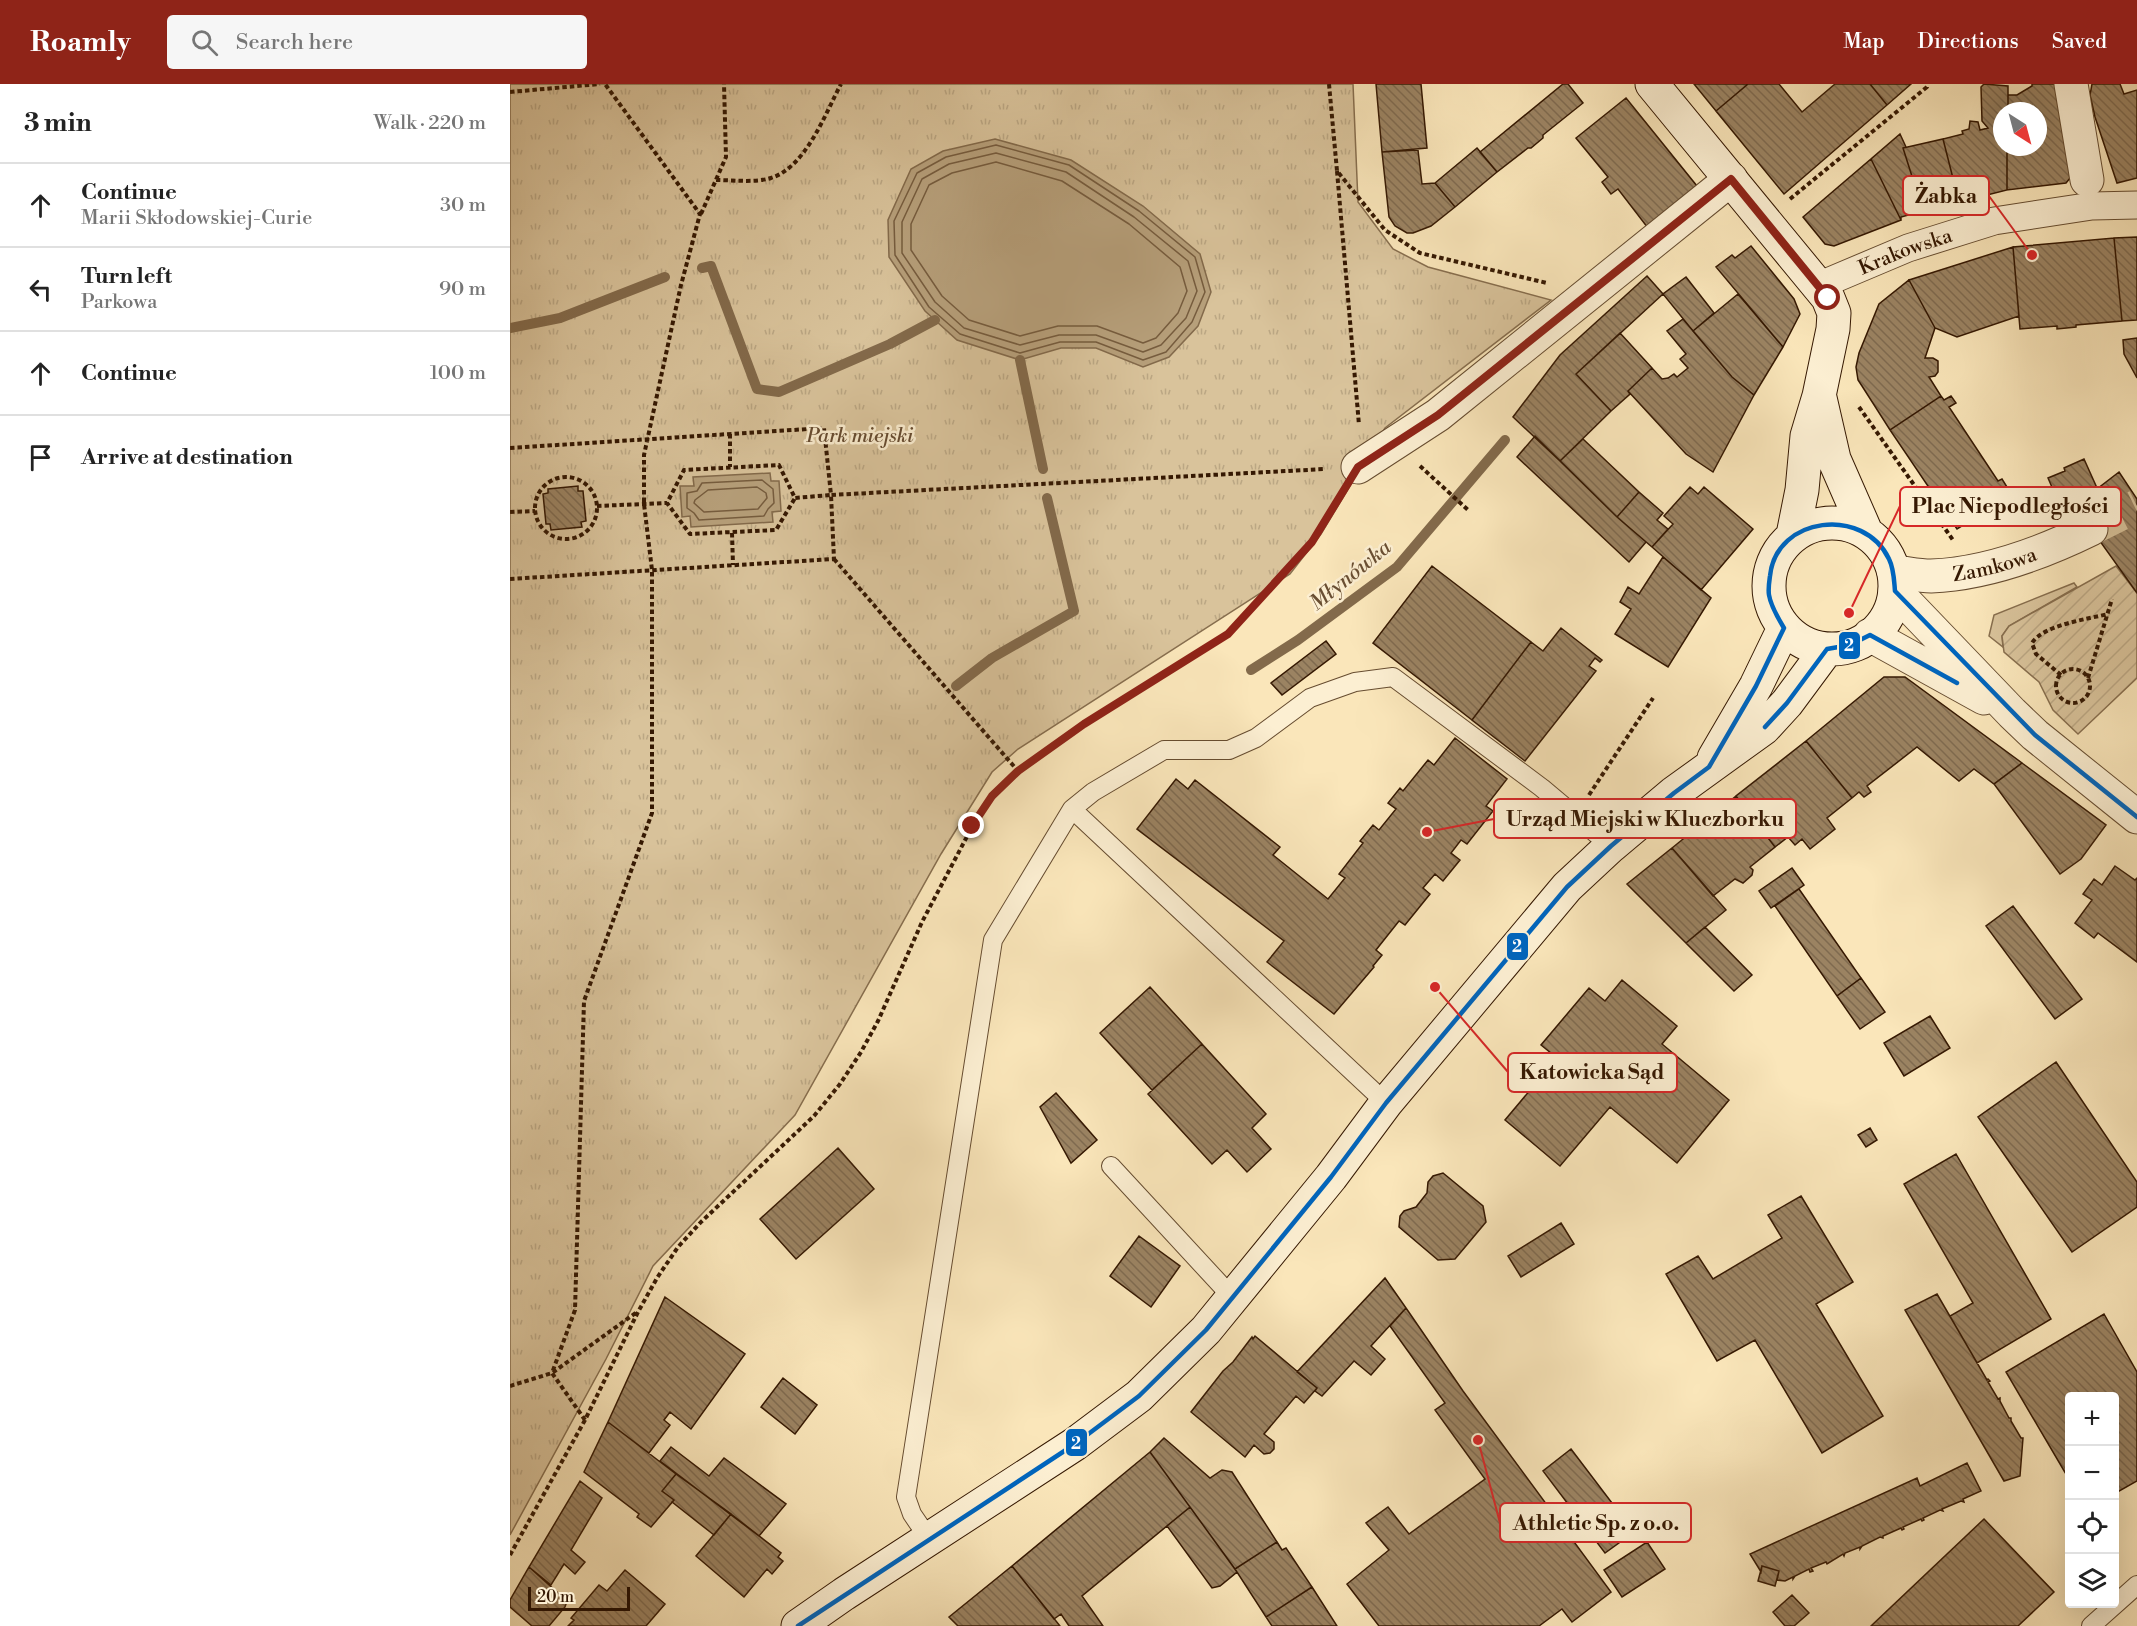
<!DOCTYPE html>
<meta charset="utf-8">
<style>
body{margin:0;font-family:"Libre Bodoni",serif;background:#f6f6f6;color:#222}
.controls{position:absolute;right:18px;bottom:18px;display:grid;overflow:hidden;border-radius:6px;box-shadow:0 6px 24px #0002}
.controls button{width:54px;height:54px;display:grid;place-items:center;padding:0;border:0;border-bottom:2px solid #e0e0e0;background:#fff;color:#222;font:30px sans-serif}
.compass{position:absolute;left:1483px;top:18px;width:54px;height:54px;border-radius:50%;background:#fff;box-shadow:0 6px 24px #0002;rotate:144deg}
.scale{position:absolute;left:18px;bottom:15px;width:102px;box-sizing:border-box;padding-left:6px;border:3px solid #351802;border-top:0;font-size:16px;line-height:21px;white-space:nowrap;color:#351802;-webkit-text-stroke:4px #fcefd2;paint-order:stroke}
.stop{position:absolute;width:18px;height:18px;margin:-14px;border:4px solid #8f2418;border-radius:50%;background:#fff}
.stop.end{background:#8f2418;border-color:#fff;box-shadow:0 2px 6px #0008}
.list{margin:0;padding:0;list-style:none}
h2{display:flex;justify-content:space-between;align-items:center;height:78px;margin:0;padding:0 24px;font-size:26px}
h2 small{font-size:20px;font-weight:400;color:#767676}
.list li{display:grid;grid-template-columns:39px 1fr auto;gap:18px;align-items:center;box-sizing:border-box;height:84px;padding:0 24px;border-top:2px solid #e0e0e0}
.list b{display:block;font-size:22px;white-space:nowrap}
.list p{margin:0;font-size:20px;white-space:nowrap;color:#767676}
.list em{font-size:20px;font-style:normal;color:#767676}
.icon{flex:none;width:33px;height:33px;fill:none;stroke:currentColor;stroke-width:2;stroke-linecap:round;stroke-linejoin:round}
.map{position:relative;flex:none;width:1627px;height:1542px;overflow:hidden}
header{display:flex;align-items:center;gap:36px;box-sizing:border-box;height:84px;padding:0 30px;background:#8f2418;color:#fff}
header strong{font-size:28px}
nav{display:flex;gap:33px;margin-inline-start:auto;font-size:21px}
.search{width:420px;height:54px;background:#f6f6f6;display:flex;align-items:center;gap:15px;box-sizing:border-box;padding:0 21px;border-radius:6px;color:#767676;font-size:22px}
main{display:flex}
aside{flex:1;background:#fff}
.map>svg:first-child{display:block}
</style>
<header>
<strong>Roamly</strong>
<div class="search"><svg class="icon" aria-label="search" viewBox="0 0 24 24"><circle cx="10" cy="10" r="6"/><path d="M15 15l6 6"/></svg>Search here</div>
<nav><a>Map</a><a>Directions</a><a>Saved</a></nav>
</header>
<main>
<aside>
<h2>3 min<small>Walk · 220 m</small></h2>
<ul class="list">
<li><svg class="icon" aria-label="ahead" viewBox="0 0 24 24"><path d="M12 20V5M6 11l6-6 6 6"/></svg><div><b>Continue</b><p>Marii Skłodowskiej-Curie</p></div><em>30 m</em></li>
<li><svg class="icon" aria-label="left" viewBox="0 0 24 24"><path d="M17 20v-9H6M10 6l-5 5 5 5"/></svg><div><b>Turn left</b><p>Parkowa</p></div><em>90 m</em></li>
<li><svg class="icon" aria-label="ahead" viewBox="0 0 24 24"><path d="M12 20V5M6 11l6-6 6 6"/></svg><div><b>Continue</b></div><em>100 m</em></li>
<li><svg class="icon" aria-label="arrive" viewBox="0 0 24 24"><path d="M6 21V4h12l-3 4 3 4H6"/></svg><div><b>Arrive at destination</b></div></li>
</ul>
</aside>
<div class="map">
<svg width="1627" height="1542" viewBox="0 0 1627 1542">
<defs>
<pattern id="park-tufts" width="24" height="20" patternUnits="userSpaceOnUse" patternTransform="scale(1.5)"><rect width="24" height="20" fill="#d9c39b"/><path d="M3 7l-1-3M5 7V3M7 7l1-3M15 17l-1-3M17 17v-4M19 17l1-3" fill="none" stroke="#bba784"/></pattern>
<pattern id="garden-furrows" width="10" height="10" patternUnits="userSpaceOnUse" patternTransform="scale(1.5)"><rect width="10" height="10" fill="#d9c39b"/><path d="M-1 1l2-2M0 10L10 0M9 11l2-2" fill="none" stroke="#bba784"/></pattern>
<pattern id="building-back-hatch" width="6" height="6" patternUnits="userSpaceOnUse" patternTransform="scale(1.5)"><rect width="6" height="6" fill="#9b8362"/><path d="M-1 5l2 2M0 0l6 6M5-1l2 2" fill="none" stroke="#7f6a4f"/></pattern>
</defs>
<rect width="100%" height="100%" fill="#fae6ba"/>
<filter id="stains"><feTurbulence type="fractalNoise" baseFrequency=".00333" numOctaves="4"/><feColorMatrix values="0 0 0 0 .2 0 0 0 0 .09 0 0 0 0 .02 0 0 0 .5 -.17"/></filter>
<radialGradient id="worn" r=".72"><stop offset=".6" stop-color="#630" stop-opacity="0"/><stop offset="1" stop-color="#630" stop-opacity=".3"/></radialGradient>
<!-- grass -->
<path fill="#d9c39b" stroke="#876e4e" stroke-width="1.5" d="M1564,499L1567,503L1499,542L1492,552L1493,563L1479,552L1484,531Z"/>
<!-- park -->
<path fill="url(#park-tufts)" stroke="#876e4e" stroke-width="1.5" d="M0,0H843L848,118L883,165L918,183L1041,216L875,344L811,450L780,490L508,665L482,688L431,770L285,1031L143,1182L96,1275L0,1451Z"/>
<!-- garden -->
<path fill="url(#garden-furrows)" stroke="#876e4e" stroke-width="1.5" d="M1606,482L1627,509V594L1568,650L1543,626L1529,598L1494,568L1492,552L1499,542Z"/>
<!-- water -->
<path fill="#b7a07b" stroke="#836a4b" stroke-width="1.5" d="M485,55L561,76L633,122L690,170L701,208L688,242L659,273L633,283L586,264H551L510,276L447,256L415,227L379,173L378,136L401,85L433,67Z
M260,389L261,397H269L271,427L262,428L263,438L181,443L180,432L172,433L170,402H184L183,393Z"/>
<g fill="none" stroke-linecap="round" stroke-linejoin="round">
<!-- shore -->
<path stroke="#765c3e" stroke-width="1.5" d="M486,61L559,81L629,127L685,173L695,208L682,238L656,268L633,276L586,258H550L510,269L450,250L419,223L385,171L384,137L407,89L436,73Z
M486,69L556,88L624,133L678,177L687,207L676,234L651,261L633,268L586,251H549L510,261L454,244L425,218L392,169V138L412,95L439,80Z
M486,78L552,97L619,140L670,183L677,207L668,229L646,254L633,259L587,242H548L510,252L459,236L432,212L401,166V140L419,101L442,89Z
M252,396L263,405L264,419L258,425L254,432L189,436L184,429L177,424V409L187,407L192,399Z
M247,403L256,409L257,414L248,425L194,428L184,419L185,416L198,406Z"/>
<!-- stream -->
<path stroke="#836a4b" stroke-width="10" d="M192,184L201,182L247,305L269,308L380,260L425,236
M0,244L50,234L155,193
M510,276L533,385
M741,586L788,556L887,483L995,356
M446,602L482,574L564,527L537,414"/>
</g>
<!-- building -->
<path fill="url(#building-back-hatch)" stroke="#351802" stroke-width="1.5" d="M866,0H911L917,64L872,68Z
M1053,0H1058L1073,19L1033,51V54L1021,64H1018L987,88L970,68Z
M1184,0H1238L1206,27Z
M1238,0H1269L1292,28L1325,0H1360L1377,21L1274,110L1206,27Z
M1360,0H1401L1377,21Z
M1474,0L1498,2V27H1492V63H1497V106L1449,118L1433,55L1453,50L1452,47L1459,45L1460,37L1468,38L1470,46L1478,44L1472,37L1471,3Z
M1522,0H1550L1565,88L1556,99L1497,106V63H1528V27H1498V11H1507L1522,2Z
M1582,0H1610L1614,10L1627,6V94L1607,99L1585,33L1580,11Z
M1116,14L1191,107L1141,148L1108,105L1101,110L1092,98L1098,93L1066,54Z
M1390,50L1396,63L1393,64L1413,127L1391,133V136L1361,75Z
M1433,55L1449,118L1413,127L1393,64Z
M967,64L987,88L945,123L925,99Z
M908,66L912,100L925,99L945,123L921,142L903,149H897L885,142L879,133L872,68Z
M1361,75L1391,136L1324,162L1315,160L1293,133Z
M1627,153V236L1612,237L1604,154Z
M1604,154L1612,237L1566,241V243L1547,245V242L1510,245L1503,163Z
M1241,162L1284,215L1290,230L1273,263L1206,183L1222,171L1225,174Z
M1503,163L1509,232L1447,253L1425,244L1399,196Z
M1137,192L1153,210L1066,290L1101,327L1050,377L1003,333L1050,271Z
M1176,193L1204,229L1183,247L1153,210Z
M1399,196L1425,244L1415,274H1423L1428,277V288L1425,292L1419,293L1431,312L1380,346L1352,302L1348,296L1346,283L1349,269L1369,220Z
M1228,210L1273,263L1244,311L1222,293L1183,247Z
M1173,235L1222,293L1244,311L1203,388L1176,370L1118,307L1142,284L1152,295L1158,294L1164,290L1167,293L1178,284L1170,275L1176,270L1157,247Z
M1110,249L1142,284L1118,307L1120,310L1101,327L1066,290Z
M1627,254V294L1614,270L1613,256Z
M1431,312L1434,316L1441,312L1446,319L1439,323L1488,397L1492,395L1502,411L1447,445L1380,346Z
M1025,352L1107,433L1136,458L1119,478L1007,373Z
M1073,355L1129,408L1107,433L1050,377Z
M1574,375L1591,413L1554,431L1538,394L1555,387L1554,384Z
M1609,388L1627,415V509L1567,425L1591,413L1587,405Z
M68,402V407H73L76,437L71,438L72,443L41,446L40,440H36L33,410L38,409V405Z
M1180,403L1188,410L1194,403L1243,445L1191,506L1142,463L1163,440L1154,432Z
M1129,408L1153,429L1147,436L1158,445L1142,463L1107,433Z
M1153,473L1201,514L1158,583L1105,550L1121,525L1110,518L1118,503L1129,510Z
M922,482L1021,558L962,636L863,559Z
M1051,544L1092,576L1090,578L1085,574L1079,582L1086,587L1015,677L962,636L1021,558L1033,567Z
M816,557L826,570L772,611L761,599Z
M1374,593H1395L1512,679L1484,700L1464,685L1449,697L1407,663L1357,702L1361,708L1354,713L1349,708L1342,714L1296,657Z
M945,654L997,695L976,722L983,727L957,760L951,756L941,769L950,776L933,797L925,790L913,804L920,810L895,841L889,837L866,866L872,871L863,882L864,883L824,930L757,878L774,857L627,745L666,695L678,705L685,696L770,763L763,771L818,815L835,794L829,790L853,759L850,757L863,741L869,746L886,725L878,719L890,704L893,707L918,676L924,681Z
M1296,657L1342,714L1317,734L1325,745L1300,765L1292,755L1285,761L1278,753L1265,763L1226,712Z
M1512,679L1596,741L1571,775L1550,790L1484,700Z
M1226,712L1265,763L1240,783L1243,786L1242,791L1233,799L1225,795L1203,812L1162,764Z
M1162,764L1216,826L1176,859L1117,800Z
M1605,782L1625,796L1627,794V878L1588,849L1584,854L1565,839L1582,816L1573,810L1584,795L1592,801Z
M1282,784L1294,801L1261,824L1249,807Z
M1289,805L1351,894L1327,912L1265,822Z
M1503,822L1572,915L1545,935L1476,842Z
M1195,843L1242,891L1224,907L1176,859Z
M1351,894L1375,928L1350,945L1327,912Z
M1112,896L1167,942L1152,960L1219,1016L1167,1079L1100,1023L1050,1082L995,1036L1047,974L1031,961L1079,904L1095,917Z
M640,903L692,960L642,1006L590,949Z
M1420,932L1440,964L1394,992L1374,959Z
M692,960L756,1030L742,1044L761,1065L737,1088L717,1066L702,1080L638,1010Z
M1546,978L1627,1098V1123L1562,1168L1468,1033Z
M546,1009L587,1056L561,1079L530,1023Z
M1360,1044L1367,1056L1356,1063L1348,1051Z
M328,1064L364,1105L286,1175L250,1135Z
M1446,1070L1541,1235L1467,1279L1440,1232L1463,1219L1394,1100Z
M933,1089L973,1122L976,1138L945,1175L928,1176L889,1143L890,1132L894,1127L906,1123L917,1109L918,1098L923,1092Z
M1291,1112L1343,1198L1306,1220L1373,1332L1312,1369L1245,1256L1207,1277L1156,1190L1188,1172L1203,1195L1272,1154L1258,1131Z
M1051,1139L1064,1160L1011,1193L998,1172Z
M629,1152L670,1182L641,1223L600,1192Z
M875,1194L896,1224L861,1262L875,1275L861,1291L844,1277L812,1312L805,1307L807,1304L787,1288Z
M1427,1210L1477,1296L1478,1295L1480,1297L1478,1298L1488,1315L1490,1314V1317L1499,1334H1501V1337L1511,1354H1513L1510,1392L1494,1397L1395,1226Z
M155,1213L235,1270L181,1345L160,1328L154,1336L160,1341L139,1369L98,1338Z
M896,1224L953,1307L1101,1508L1062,1538L1052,1525L1029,1542H869L837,1500L879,1466L856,1439L878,1423L899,1450L975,1395L925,1326L935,1319L880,1242Z
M1594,1230L1627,1288V1397L1604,1410V1312H1560V1397L1496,1288Z
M745,1252L807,1304L794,1319L786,1312L754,1350L764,1358V1365L760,1369L754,1370L744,1361L735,1373L681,1328L713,1287L723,1278L742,1253L743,1255Z
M273,1294L307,1321L285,1350L251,1323Z
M98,1338L166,1390L152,1407L164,1416L141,1443L127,1433L129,1430L74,1388Z
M654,1354L700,1394L712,1386L722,1388L767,1458L725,1485L640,1368Z
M161,1363L199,1392L214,1374L276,1420L249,1452L150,1377Z
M1061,1365L1124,1448L1095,1469L1033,1387Z
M640,1368L680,1423L572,1512L593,1542H559L551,1530L544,1535L502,1482Z
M1457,1379L1471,1407L1453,1415L1454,1418L1451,1417L1432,1425L1433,1427L1430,1426L1413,1434L1414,1436L1412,1437L1411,1435L1393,1443L1394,1445L1392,1446L1391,1444L1373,1452V1454L1370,1453L1352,1462L1350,1465V1463L1335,1469L1334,1472L1333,1470L1317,1480L1316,1478L1301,1484L1303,1487L1300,1488L1299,1485L1285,1492L1283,1495V1493L1275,1497L1267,1496L1269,1487L1252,1482L1251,1488L1240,1470L1407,1394L1410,1402Z
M166,1390L221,1430L204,1451L162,1418L164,1416L152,1407Z
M70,1397L92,1414L61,1466L75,1478L65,1490L54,1480L41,1501L19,1483Z
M680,1423L727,1488L710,1502L702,1504L657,1442Z
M221,1430L271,1469L268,1473L273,1477L262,1490L257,1485L234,1513L186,1472Z
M1474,1435L1544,1508L1508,1542H1361Z
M767,1458L772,1466L776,1464L802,1503L756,1533L725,1485Z
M1137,1458L1155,1485L1112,1513L1094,1486Z
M502,1482L550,1542H448L439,1533Z
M1252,1482L1269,1487L1265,1502L1248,1497Z
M19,1483L57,1517L55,1523L39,1542H22L0,1523V1516Z
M115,1486L155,1520L136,1542H58L64,1536L61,1534L89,1501L97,1507Z
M802,1503L827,1542H762L756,1533Z
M1282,1511L1299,1529L1284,1542H1275L1263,1528Z"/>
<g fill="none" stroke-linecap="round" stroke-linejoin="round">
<!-- minor-tunnel -->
<path stroke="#d3bd95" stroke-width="33" stroke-dasharray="33 16" stroke-linecap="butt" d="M1581,445L1627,422"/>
<!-- service casing -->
<g stroke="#664c30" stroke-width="20">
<path id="service" d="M562,725L876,1019
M601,1082L722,1213
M419,1455L402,1430L396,1413L483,856L562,725L583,708L654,666H719L746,654L800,614L845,598L883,593L1032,704L1101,762
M1581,1542L1627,1501"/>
</g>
<!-- pedestrian casing -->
<g stroke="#664c30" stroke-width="29">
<g id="pedestrian">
<path id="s1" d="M1308,202L1398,164L1484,137L1582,122L1627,121"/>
</g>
</g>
<!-- minor casing -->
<g stroke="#664c30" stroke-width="35">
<g id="minor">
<path d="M1561,0L1577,96"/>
<path d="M848,383L928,331L1221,95"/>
<path id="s2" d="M1384,488C1396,489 1408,492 1421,492C1476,490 1532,469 1581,445"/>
</g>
</g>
<!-- tertiary casing -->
<g stroke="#664c30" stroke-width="35">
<path id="tertiary" d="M1385,507L1502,629L1525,651L1627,733
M1360,551L1474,614"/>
</g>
<!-- secondary casing -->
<g stroke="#351802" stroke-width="35">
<path id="secondary" d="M1142,0L1318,214L1324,229L1323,245L1309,312L1297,352L1292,406L1283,451
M1310,314L1324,375L1356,448
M1259 502a63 63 0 1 1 126 0a63 63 0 1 1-126 0Z
M1204,674L1246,602L1274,544
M288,1542L334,1510L565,1360L629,1312L696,1246L821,1093L876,1019L1057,803L1101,762L1164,709L1254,644L1277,619L1317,565"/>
</g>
<!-- path -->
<path stroke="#351802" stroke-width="4" stroke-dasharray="4.5 3" stroke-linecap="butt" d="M819,0L827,87L875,146L910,169L1037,199
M0,8L90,0
M827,87L849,341
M206,96C223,96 245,99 261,94C296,83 315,30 331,0
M1280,115L1417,3V0
M191,130L216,73L214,0
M1349,323L1443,456
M220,350V383
M0,364L314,344L321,411L815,385
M910,382L958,426
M25 424a31 31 0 1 1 62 0a31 31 0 1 1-62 0Z
M87,422L157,419
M0,428L25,427
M222,449L223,481
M324,475L508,687
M0,495L324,475L321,411L285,414L269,381L174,386L157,419L180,450L266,446L285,414
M1546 602a17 17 0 1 1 34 0a17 17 0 1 1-34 0Z
M1551,591L1526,570L1522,559C1533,541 1578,535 1598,530
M1578,594L1602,515
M1079,711L1143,614
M0,1302L42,1289L127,1228
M75,1336L42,1289L65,1226L74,917L142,729V486L134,420V371L171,201L190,130L95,0
M0,1471L75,1336L128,1228L147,1194L168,1163L191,1138L304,1032L330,1000L351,968L368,937L412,838L462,743L482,712L508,687L574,640L718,550L802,458L832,410"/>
<!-- service -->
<use href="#service" stroke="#fcefd2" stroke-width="18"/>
<!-- pedestrian -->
<use href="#pedestrian" stroke="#fcefd2" stroke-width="27"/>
<!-- minor -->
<use href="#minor" stroke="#fcefd2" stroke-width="33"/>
<!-- tertiary -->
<use href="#tertiary" stroke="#fcefd2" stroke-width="33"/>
<!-- secondary -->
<use href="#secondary" stroke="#fcefd2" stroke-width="33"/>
<!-- bus-1 casing -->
<g stroke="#fcefd2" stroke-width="9">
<path id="bus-1" d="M1255,643L1277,619L1317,565L1340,561L1360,551L1447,599
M288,1542L565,1360L629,1312L696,1246L821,1093L876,1019L1057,803L1101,762L1164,709L1199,683L1246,602L1274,544C1268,534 1261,523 1259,511C1258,505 1259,499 1260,492C1266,432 1354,422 1379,475C1384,485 1384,496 1385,507L1525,651L1627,733"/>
</g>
<!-- bus-1 -->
<use href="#bus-1" stroke="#0065bd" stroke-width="4.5"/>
</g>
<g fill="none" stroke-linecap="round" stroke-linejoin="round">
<!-- route -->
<path stroke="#8f2418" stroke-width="8" d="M462,742L482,712L508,687L574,640L718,550L802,458L848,383L928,331L1221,95L1318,214"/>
</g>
<g text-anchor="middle" stroke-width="5" stroke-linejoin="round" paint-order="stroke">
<!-- street labels -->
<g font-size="20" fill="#351802" stroke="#fcefd2">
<text dy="7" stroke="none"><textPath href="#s1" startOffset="94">Krakowska</textPath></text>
<text dy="7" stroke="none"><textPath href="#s2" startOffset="102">Zamkowa</textPath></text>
</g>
<!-- park labels -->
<g font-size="20" font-style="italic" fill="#664b30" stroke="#fcefd2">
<text x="350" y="358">Park miejski</text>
</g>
<!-- water labels -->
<g font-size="21" font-style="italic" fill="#694e32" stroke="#fcefd2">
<text transform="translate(840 491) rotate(-39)" y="7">Młynówka</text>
</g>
</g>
<!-- callouts -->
<path fill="none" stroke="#d62828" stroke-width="2" d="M1522 171L1479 112M1339 529L1390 422M917 748L984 735M925 903L998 988M968 1356L990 1439"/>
<g fill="#d62828" stroke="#fcefd2" stroke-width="2">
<circle cx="1522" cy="171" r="6"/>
<circle cx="1339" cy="529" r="6"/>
<circle cx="917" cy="748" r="6"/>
<circle cx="925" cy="903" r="6"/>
<circle cx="968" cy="1356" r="6"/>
</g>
<g fill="#fcefd2" stroke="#d62828" stroke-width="2">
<rect x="1393" y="92" width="86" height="39" rx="6"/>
<rect x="1390" y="403" width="221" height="39" rx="6"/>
<rect x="984" y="715" width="302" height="39" rx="6"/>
<rect x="998" y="969" width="169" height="39" rx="6"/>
<rect x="990" y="1419" width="191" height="39" rx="6"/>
</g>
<g font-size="21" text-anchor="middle" font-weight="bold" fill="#351802">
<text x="1436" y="119">Żabka</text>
<text x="1500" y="429">Plac Niepodległości</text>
<text x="1135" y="742">Urząd Miejski w Kluczborku</text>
<text x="1082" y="995">Katowicka Sąd</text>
<text x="1086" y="1446">Athletic Sp. z o.o.</text>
</g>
<g stroke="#fcefd2" stroke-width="2">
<rect x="1328" y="547" width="23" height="29" rx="6" fill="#0065bd"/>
<rect x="996" y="848" width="23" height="29" rx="6" fill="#0065bd"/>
<rect x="555" y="1344" width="23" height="29" rx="6" fill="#0065bd"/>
</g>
<g font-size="16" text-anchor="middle" font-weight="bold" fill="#fff">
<text x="1339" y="567">2</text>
<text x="1007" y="868">2</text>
<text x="566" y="1365">2</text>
</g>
<rect width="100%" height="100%" filter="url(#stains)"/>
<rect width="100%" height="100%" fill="url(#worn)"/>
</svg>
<div class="controls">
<button>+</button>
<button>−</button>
<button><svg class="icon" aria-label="locate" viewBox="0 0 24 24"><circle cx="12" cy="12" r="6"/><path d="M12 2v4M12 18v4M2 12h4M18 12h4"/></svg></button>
<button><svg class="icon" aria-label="layers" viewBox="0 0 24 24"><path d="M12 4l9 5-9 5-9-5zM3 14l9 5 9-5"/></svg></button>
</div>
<svg class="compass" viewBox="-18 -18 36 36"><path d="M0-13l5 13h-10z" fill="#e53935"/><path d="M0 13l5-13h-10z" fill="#767676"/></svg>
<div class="scale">20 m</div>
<div class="stop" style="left:1318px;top:214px"></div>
<div class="stop end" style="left:462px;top:742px"></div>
</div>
</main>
